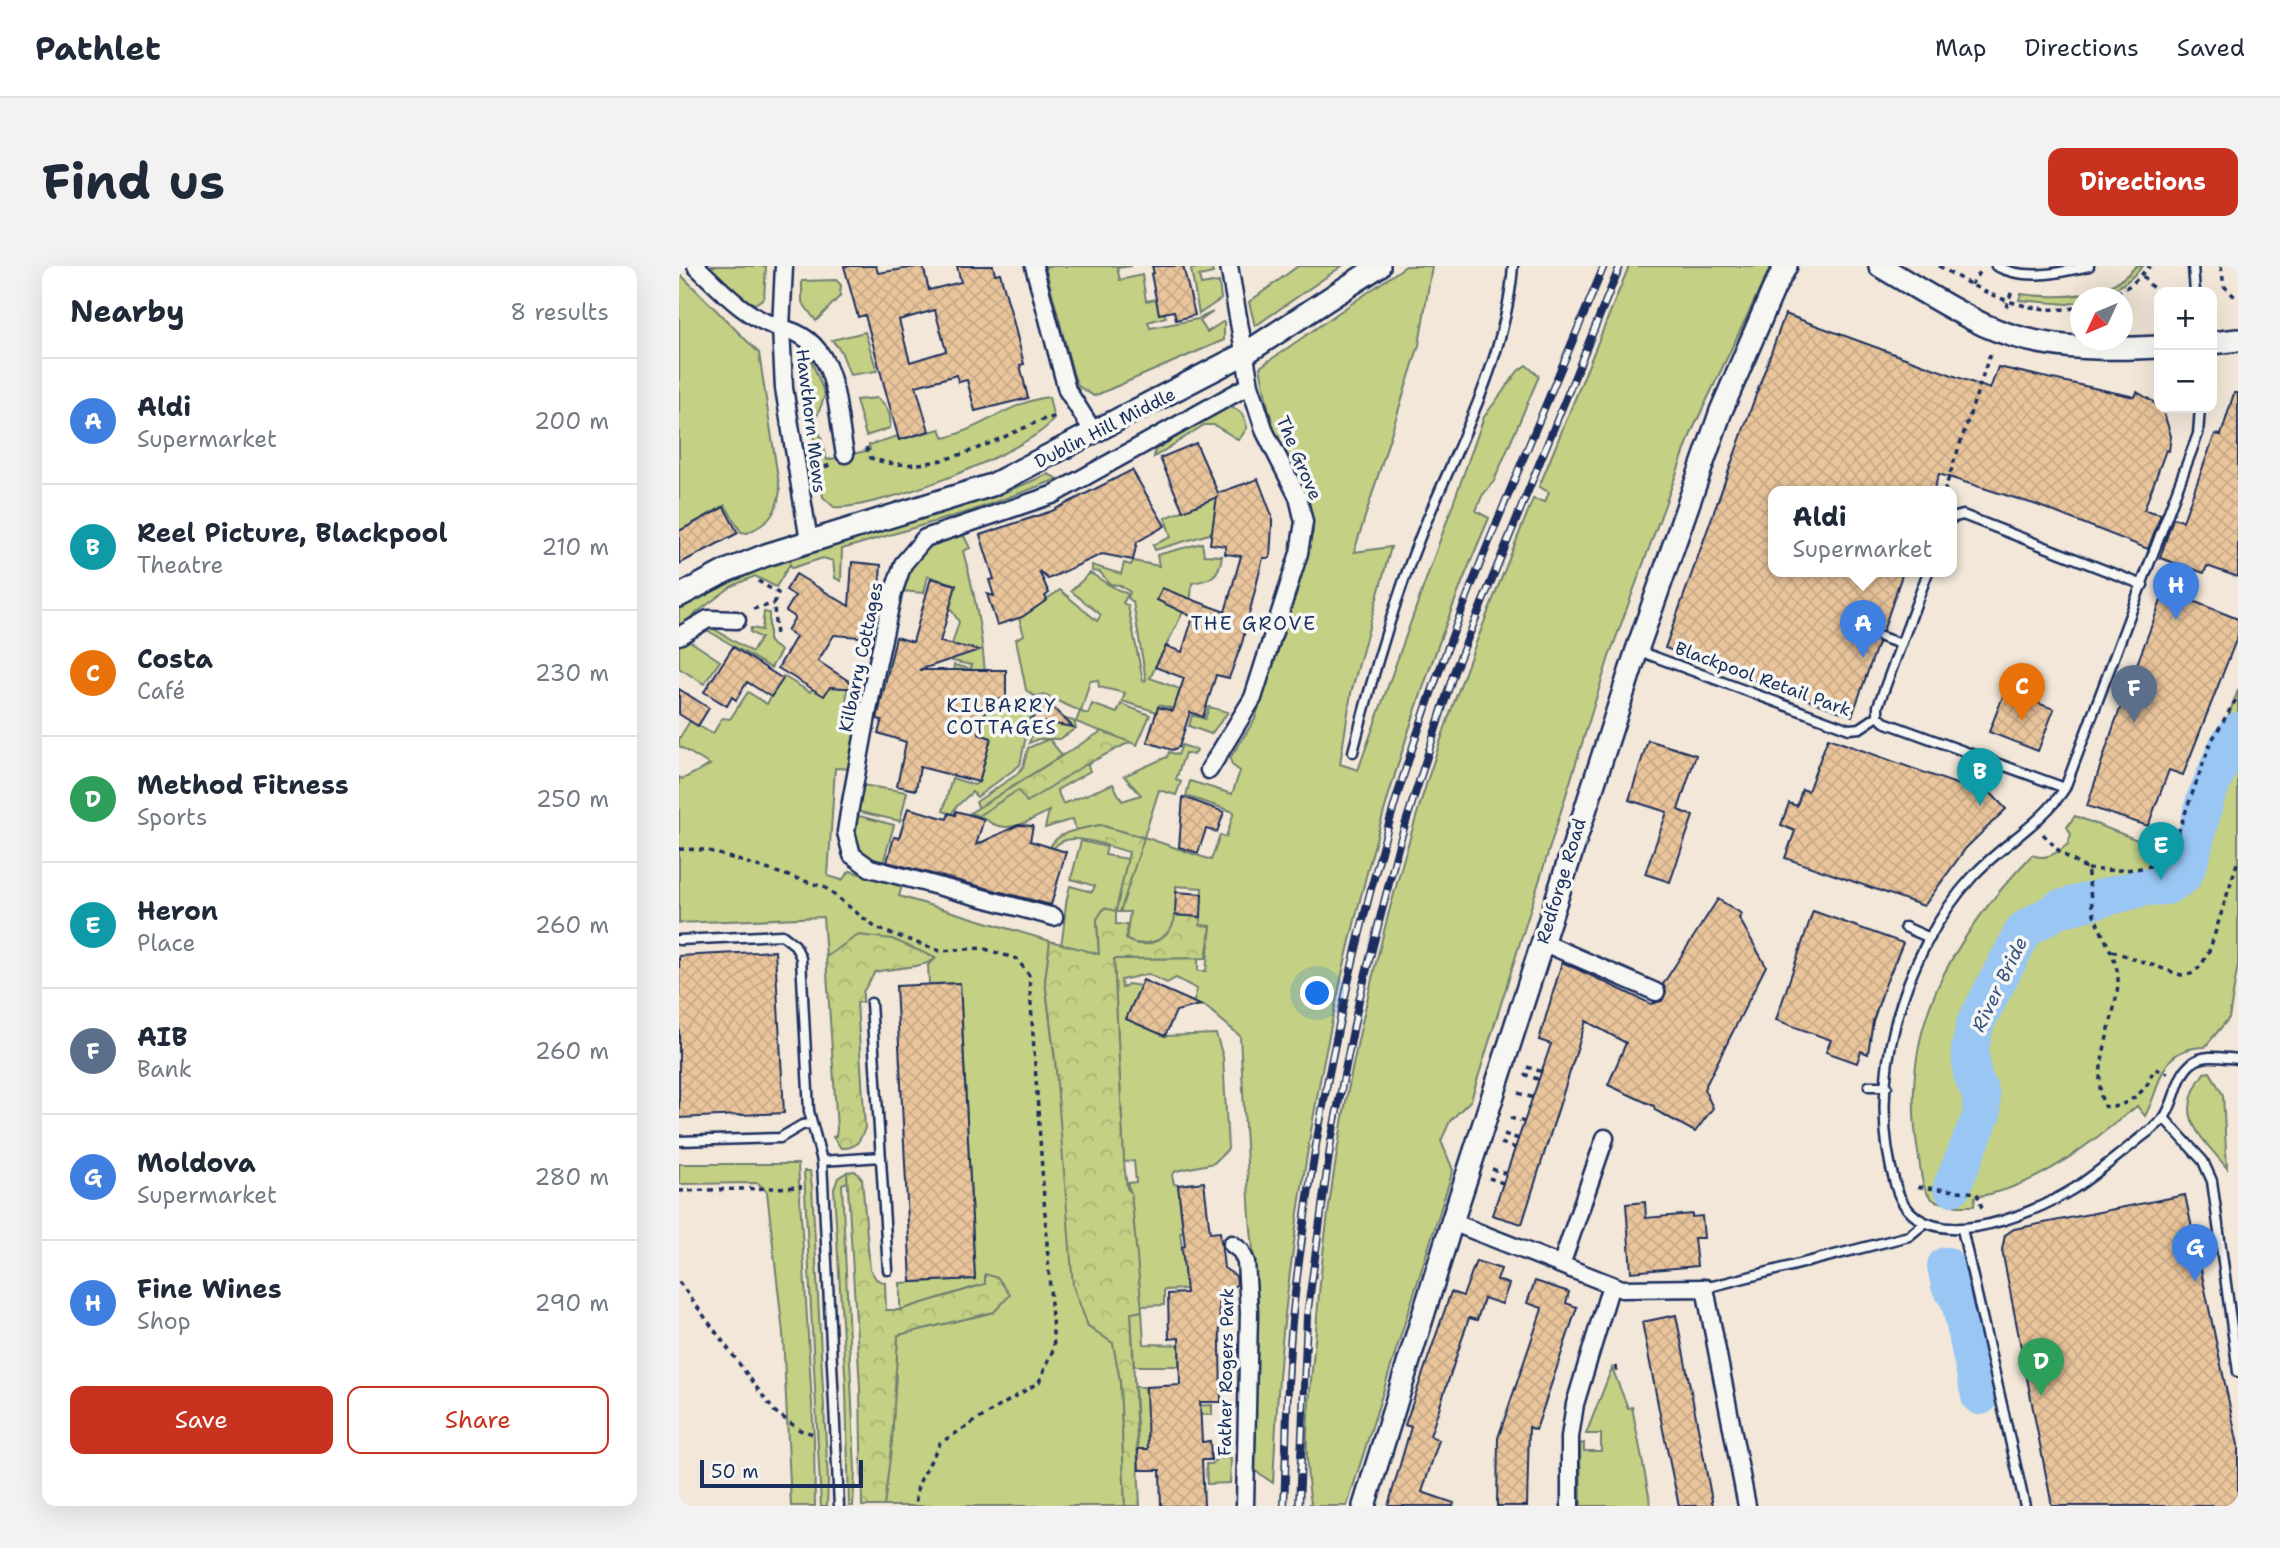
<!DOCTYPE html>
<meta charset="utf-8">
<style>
body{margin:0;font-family:"Shantell Sans",sans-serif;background:#f2f2f3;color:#1f2937}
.controls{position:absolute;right:21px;top:21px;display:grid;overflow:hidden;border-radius:14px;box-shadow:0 7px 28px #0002}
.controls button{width:63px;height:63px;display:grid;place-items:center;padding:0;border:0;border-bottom:2px solid #e0e1e3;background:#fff;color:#1f2937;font:35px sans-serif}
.compass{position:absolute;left:1391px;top:21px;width:63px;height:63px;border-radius:50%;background:#fff;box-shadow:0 7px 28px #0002;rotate:226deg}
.scale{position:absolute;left:21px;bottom:18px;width:163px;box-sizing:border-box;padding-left:7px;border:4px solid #1b2f5e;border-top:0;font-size:19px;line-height:24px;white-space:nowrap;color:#1b2f5e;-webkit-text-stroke:5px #f6f6f2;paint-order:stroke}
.you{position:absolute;left:639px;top:728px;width:24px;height:24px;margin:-18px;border:5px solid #fff;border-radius:50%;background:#1a73e8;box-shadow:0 0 0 10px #1a73e833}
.badge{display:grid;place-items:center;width:46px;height:46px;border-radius:50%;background:#c8321e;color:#fff;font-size:23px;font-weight:700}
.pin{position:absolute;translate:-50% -58px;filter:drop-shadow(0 2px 4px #0008)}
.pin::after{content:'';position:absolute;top:37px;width:24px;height:21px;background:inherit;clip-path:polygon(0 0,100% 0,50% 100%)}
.popup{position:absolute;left:1089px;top:220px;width:189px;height:91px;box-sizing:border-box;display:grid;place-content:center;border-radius:14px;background:#fff;filter:drop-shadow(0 2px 5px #0005);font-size:23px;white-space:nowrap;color:#747a83}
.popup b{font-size:26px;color:#1f2937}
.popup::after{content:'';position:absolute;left:50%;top:100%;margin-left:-14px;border:14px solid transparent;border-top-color:#fff}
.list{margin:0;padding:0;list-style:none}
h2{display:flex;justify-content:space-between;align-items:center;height:91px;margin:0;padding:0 28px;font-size:30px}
h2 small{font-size:23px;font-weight:400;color:#747a83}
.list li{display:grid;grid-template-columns:46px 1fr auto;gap:21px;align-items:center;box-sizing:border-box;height:126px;padding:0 28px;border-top:2px solid #e0e1e3}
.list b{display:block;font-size:26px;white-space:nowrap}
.list p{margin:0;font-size:23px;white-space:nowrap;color:#747a83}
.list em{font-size:23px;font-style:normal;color:#747a83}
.actions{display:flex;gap:14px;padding:21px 28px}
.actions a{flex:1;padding:16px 0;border:2px solid #c8321e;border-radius:14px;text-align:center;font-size:24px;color:#c8321e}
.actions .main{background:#c8321e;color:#fff}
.map{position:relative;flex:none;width:1559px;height:1240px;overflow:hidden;border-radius:14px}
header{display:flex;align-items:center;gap:42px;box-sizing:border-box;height:98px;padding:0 35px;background:#fff;border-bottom:2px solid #e0e1e3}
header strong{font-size:33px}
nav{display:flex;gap:38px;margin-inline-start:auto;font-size:24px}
.intro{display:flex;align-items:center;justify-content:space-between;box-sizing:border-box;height:168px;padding:0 42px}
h1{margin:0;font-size:49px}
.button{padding:18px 32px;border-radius:14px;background:#c8321e;color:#fff;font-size:24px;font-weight:700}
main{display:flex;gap:42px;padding:0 42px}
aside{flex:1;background:#fff;border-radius:14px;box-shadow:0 7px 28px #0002}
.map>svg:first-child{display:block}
</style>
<header>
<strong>Pathlet</strong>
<nav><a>Map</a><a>Directions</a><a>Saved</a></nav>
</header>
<div class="intro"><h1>Find us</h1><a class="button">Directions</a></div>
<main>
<aside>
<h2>Nearby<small>8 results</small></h2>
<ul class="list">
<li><span class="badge" style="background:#3f7fe0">A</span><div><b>Aldi</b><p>Supermarket</p></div><em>200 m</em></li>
<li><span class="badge" style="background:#0f9aa8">B</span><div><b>Reel Picture, Blackpool</b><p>Theatre</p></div><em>210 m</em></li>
<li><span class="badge" style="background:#e8710a">C</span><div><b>Costa</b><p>Café</p></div><em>230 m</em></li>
<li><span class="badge" style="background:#2e9e5b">D</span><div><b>Method Fitness</b><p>Sports</p></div><em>250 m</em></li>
<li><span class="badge" style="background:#0f9aa8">E</span><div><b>Heron</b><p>Place</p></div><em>260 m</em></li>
<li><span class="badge" style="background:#5c6f8a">F</span><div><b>AIB</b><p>Bank</p></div><em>260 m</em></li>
<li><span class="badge" style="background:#3f7fe0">G</span><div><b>Moldova</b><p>Supermarket</p></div><em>280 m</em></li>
<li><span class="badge" style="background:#3f7fe0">H</span><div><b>Fine Wines</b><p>Shop</p></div><em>290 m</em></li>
</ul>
<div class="actions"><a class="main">Save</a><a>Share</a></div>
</aside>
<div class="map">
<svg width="1559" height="1240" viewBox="0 0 1559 1240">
<defs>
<pattern id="forest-crowns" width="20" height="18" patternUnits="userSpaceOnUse" patternTransform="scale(1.75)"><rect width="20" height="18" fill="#c4d084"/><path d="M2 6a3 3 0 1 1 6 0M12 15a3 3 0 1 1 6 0" fill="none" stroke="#a8b374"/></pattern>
<pattern id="building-cross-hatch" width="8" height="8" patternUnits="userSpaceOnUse" patternTransform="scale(1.75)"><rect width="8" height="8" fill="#eac59b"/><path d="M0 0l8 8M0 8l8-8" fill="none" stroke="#c8aa88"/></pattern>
</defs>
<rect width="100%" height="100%" fill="#f2e7d8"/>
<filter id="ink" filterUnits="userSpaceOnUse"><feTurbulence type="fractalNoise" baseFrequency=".0143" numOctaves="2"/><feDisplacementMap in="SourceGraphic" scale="14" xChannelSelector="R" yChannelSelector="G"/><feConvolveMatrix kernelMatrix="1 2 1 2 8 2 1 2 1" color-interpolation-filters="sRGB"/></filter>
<g filter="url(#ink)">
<!-- green -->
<path fill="#c4d084" stroke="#708071" stroke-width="2" d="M29,0H87L85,32L76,38L68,35Z
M366,0H453L438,2L441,14L463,9L467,35L477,33L487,51L469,56L471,62L519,53L534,46L521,55L528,66L545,55V74L415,130L399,120L394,107Z
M532,0L534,7L520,10L522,19L540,16L542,33L520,48L512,3Z
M619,0H663L576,60L570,36Z
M727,0H753L740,79L675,286L712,281L672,427L661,498L679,504L805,151L839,105L847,99L860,110L815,215L803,230L797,245L810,252C702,500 636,780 606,1048C599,1104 597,1161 594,1217L572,1202L579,1039L571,952L561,770L526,740L514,739L518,723L497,712L488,717L469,708L442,714L443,722L449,718L462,720L447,753L486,770L537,768L544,791L549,883L535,897L497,905L493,909L495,918L499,919L503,957L512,965L501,966L508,1023L485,1024V1039L462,1040L452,927L448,917L457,916L455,895L445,896L435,693L519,692V705H527L532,660H521L523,622L497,620C497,631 499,649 495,660C489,676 460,682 447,673L451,646H441L464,571L421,559L397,564L394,553L366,562L370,545C353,553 333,567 314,558C307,555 307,551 299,550L339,524L348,535L408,497L411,505L378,524L384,538L434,518L443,535L462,529L445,510L488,491L490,486L499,489L503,479L518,484L515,489L506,487L497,513L502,516L497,529L480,524L465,571L532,594L541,569L547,571L555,546L507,530L511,515L553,528L561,505L553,499L551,492L576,453L634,266C634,230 611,208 599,175C590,152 586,125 581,101Z
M950,0H1092L1013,165L930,391L792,834L771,855L762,875L774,904L668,1240H629L632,1237C622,1181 632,1121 637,1064C650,885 689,706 742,535C773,433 814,333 854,233L866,236L870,226L860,221Z
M1457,0H1464C1447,19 1427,32 1402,32L1401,36L1388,38L1340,34L1342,28C1381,33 1430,33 1457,0Z
M0,7L80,87L101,225C97,249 90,257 68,267L62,266L46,239L0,265Z
M157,14L162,19L161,30L137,55L123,36V15Z
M186,66L198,105L171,109L162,85L153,74Z
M129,86L146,129L137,153L148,194L191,184L190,179L219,170L220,174L261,163L265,172C302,163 333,135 370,131L375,153C351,186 195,245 155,241L144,231L123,97L125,88Z
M198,132C208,138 213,149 211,162L187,170L177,134Z
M548,141C562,142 566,150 568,162L560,174L535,159H525L475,191L476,184Z
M369,208L379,213L295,244L163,283L162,315L156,312L154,295L144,292L113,302L111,298L97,321L76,310L53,320L0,360V340C28,325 57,309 87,299C181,266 278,250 369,208Z
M540,230L537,261L530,268L476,284L474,279L492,271L486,252Z
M285,270L291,282L284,285C298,335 307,387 307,439L357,437L358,455L353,450L347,457L355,464L347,470L341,499L298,531L293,526L276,542L273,548L264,545L273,512L295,519L300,516L312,472L300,468L274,406L275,399L292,403L293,399L273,395L274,391H269L280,356L271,342L277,319L249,310L245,327L223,325C232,293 250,272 285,270Z
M523,277L525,289L543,290C540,311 532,314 513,317L512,330L471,412L501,423L495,443L480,439L478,446L443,435L446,427L420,421L419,414L411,415L402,446L409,448L413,438L438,447L442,438L471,449L458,479L397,456L401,445L365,429L355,430L347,424L337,373L345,369L340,352L381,324L418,355L422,349L392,325L411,307C425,315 433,322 449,328L444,337L449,340L464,415L467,414L454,336L449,332L451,326L440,319L431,318L421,306L413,305V299L442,308L445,297L452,299L454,295L480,300L478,289Z
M85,346L90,347V376L102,385L92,402L26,363L30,360L73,386L82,372L71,366L72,362L83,364Z
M8,373L41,395L25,418L0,402V378Z
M104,410L131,426L138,418H161V422H168L167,447L183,449L175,503L156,502L149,610L163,614L171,605L223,620L220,630L371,675L366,715L409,1060L434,1077L441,1114L446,1240H205L213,1174L219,1069L315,1046L306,1008V1018L221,1044V1017L296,1013L281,717L250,718L249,699L256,693L179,669L147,691L144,651L0,657V511L4,513L31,499L0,480V473L11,455L34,468L43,452L51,453L69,426L88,438Z
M1559,424V698L1550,752L1526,781C1478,782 1484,818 1466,850L1458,840C1408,879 1361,921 1296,931L1295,940H1278L1256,935C1241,926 1242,902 1239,886C1219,763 1270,676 1353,589C1368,595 1377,587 1389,578L1392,568L1388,561L1396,550L1469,578L1504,572Z
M530,441L549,446L532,468L510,460L513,449L526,453Z
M371,449L395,455L397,462L381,473H370L383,489L300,542L297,536L337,509L344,501L349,482L370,473H359L350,477L352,470L369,458Z
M182,519L228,526L221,555L177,545Z
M176,549L215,559L204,597C177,589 174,576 176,549Z
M402,575L428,581L426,589L449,593L437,645L418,653L420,689L382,678C387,656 384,642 391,620L413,626L416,620L392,613Z
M1531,806L1544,829L1548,902C1520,868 1494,850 1525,807Z
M0,898H119L135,1173L136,1240H112L104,1067L88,926L79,917L0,918Z
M125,905H131L133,921L149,1215L148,1240H142Z
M168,906L169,916L163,918L176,1205L174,1240H170L167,1123L155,923L159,912Z
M463,1045L465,1078L515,1079L500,1084V1100H455L452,1047Z
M933,1102L949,1142L953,1141L972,1240H902L901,1178L905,1177V1185H922V1168H907Z
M456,1121H466L467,1130L480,1129L498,1140L533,1139V1149L494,1148L469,1183H459Z
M538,1192H552L551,1217L528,1218L527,1198H533Z"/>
<!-- forest -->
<path fill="url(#forest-crowns)" stroke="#708071" stroke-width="2" d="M423,465L451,476L404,500L348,536L339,524L299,550L291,547Z
M421,559L465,572L441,646H437V658L449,659L447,673C465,687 495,671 496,649L522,651L521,659L532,660L527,692L435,693L445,896L448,922L452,927L463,1045L452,1047L461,1240H446L441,1114L434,1077L409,1060L394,1020L376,792L366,715L371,675L420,688L418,653L425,642L437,645L450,586C429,581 389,562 375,582L371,581C380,564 403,563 421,559Z
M179,669L213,673L257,692C244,703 214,701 196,706L184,726V736L178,737L186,862C181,875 177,883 162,882L154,871L157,870L158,863L147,691Z
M176,905L183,913L191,1003L197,1013L206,1017L207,1044H221L306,1018V1008L319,1012L331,1029L315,1046L219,1069L213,1174L205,1240H183L181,1121L168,906Z"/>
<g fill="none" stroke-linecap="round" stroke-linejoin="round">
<!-- river -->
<path stroke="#99c6f3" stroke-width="38" d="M1273,921L1303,848L1302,829L1293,808L1291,783L1296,758L1345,664L1380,643L1466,621L1488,620L1504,610L1512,591L1526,534L1549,479L1559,465
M1267,1000L1271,1019L1281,1035L1301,1130"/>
</g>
<!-- building -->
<path fill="url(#building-cross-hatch)" stroke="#1b2f5e" stroke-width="2" fill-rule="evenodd" d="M165,0H197L199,7L244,0L250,24L282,16L278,0H314L316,8L321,7L334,54L345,98L341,99L349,132L296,145L288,114L280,116L278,109L237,120L250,165L220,174L186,49L179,51ZM256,44L267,85L231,96L220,54Z
M473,0H504L516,49L497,54L495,45L480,48L472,8L475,7Z
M1106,48L1311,123L1319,101L1456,131L1458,126L1473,135L1485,147L1492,170L1490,185L1487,184L1465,244L1482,248L1469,283L1358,239L1260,208L1254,226H1095V306H1224L1204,365L1196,368L1199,377L1173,450L986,382Z
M1555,127H1559V311L1528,300L1525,307L1481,292L1494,252L1504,255L1536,168L1542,169Z
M517,177L539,227L579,213L593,250V259L591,292H584L563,377L550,412L537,409L524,451L511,446L500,481L493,484L468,476L479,441L494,445L505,412L476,401L487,380L503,386L514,351L478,334L483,322L546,346L562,290L546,288L547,280L531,278L538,231L504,245L481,192Z
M453,204L486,260L458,276L454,294L423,288L369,313L360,305L370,327L366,330L368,334L343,351L318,359L308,328L315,330L310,314L315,313L301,269L373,245Z
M45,241L59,267L0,298V265Z
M173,296L202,299L198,352L193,372L155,369L139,395L182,423L151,421L145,430L99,402L117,371L108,365L116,351L107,345L116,330L107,324L117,308L170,340Z
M252,312L277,319L261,376L300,384L240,404H327V433H310L300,468L312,472L300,516L241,501L237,524L218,520L227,476L199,467L203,454L198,453L217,371L234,376Z
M1486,324L1559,353V369L1504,509L1490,504L1469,560L1408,540L1435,459Z
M54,381L104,413L92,431L68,416L57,434L53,431L48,440L25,426Z
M0,423L30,442L19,460L0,448Z
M1326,425L1375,443L1359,485L1310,466Z
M368,436L394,461L351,454Z
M1149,472L1302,527L1308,523L1327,543L1287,582L1245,640L1106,592L1116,565L1102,559L1110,537L1118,540L1123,523L1129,525Z
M969,474L1017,489L999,544L1014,550L991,616L966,608L988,546L950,534Z
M504,531L545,546L538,566L527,563L519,587L500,581Z
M229,542L268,553L270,547L276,549L277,545L305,553L297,579L339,559L354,560L351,575L387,586L372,639L208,596L215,571L220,572Z
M497,626L523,628L522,651L496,649Z
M1039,633L1063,648L1060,652L1087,700L1025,823L1034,842L1016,866L976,844L975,840L929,819L947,777L907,755L843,958L813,949L872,778L860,774L883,696L972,738L983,735L987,726L984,718Z
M1134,645L1224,677L1207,717L1194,755L1189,788L1182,785L1178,797L1147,786L1152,774L1097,754Z
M96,685L105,847L0,852V690Z
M464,714L521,739L497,745L486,770L447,753Z
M281,717L296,1013L232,1016L217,720Z
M525,916L531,967L541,966L545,1002L557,1010L558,1018L552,1024L540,1025L542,1136H521L523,1176L531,1175L532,1194H523L525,1240H482L481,1204H460L459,1183H469L467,1121L501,1119L500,1072L490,1073L489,1028L507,1027L503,981L506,980L499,919Z
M1506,929L1559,1179V1240H1373L1323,984L1326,969L1335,963Z
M966,936L967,952L1013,948V951L1023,950L1025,972H1015L1018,1000L952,1006L947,938Z
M797,995L822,1003L818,1014L830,1018L823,1038L805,1032L798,1054L790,1052L751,1170L760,1174L743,1226L775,1237L774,1240H709L732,1161L726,1159L772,1026L784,1030Z
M856,1015L890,1026L887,1037L898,1041L857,1164L850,1161L848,1240H818L819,1172L862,1046L863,1042L848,1037Z
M997,1049L1017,1151L1034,1240H1000L985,1169L963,1056Z"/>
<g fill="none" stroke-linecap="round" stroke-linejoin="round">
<!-- service casing -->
<g stroke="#1b2f5e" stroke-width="13">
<path id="service" d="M1317,0C1346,15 1380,7 1410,0
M1514,0L1516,26
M1521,142L1519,168L1386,522C1364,557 1322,579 1294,610C1223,688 1185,818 1217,921C1240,997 1351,950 1396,922C1417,908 1436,892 1455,877C1464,869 1476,862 1484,853C1497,837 1496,811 1513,797C1526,787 1544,792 1559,793
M1273,252L1284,249L1464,319
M1249,306L1199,440V450L1205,456L1386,522
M1202,371L1222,378
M960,385L1170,463L1181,462L1199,450
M674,486C693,411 714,338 743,266C778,181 827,93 834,0
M1226,661L1251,672
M0,674L103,669L116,679L122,692L130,845L143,895L160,1240
M192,737L209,1004
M1190,820H1208
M1485,852L1524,895L1533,915L1559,1106
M0,875L101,872L123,859L132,858
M143,895L202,891
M1283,963L1346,1240
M1026,1022L1230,970L1246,957"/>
</g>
<!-- minor casing -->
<g stroke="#1b2f5e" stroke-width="21">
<path id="minor" d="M17,0C42,24 68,53 102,62L105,122L130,275
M105,0L102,62C161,74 156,141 166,188
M355,0L388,124L416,168
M0,370L29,353L58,354
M530,504L574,432L620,287L625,256L619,231L586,166L571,119L550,0
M375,651L191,602L173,589L167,566L170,547L193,423L214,327L224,298L246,272L373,229L571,119
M863,676L977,726
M773,956L943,1023L1026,1022L1068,1240
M553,978L562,985L567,996L570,1046L566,1240
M882,999L926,872
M891,1240V1171L896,1138L932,1019"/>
</g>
<!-- tertiary casing -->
<g stroke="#1b2f5e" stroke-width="26">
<path id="tertiary" d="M1201,0C1235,20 1269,42 1305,59C1360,84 1421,84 1480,81
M1533,77L1559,74
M0,330L47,305L87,289L313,219L567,87L700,0
M685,1240L773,956L958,384L1042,145L1095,22L1107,0"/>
</g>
<!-- path -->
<path stroke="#1b2f5e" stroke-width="3.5" stroke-dasharray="5 5" stroke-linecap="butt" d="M1260,0C1304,27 1348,51 1402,41
M1542,0L1545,20L1559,34
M1464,10L1480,30
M1292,19L1302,3
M1490,26L1496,23
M1429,32L1453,18L1471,0
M1327,41L1333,25
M1478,43L1480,36
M187,181L192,192C252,214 313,174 368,152L378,151
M136,203L152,199
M1265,226L1311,88
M79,315L99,327L95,338L97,373
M74,343L95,338
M1364,568L1382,587L1408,603C1411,618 1411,636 1416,651C1424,673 1440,693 1439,717C1437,752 1411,808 1425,840C1439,845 1460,830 1468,819C1471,814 1472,808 1476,803L1489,807
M0,583L27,584L145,621L197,662L261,685L303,682L338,693L350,709L375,1082L360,1116L261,1177L239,1219L236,1240
M1408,603C1433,605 1471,607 1491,589L1532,476L1559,430
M1433,685L1502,709L1512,708L1522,700L1531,683L1559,594
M848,801L864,806
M845,808L861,814
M839,827L855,832
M831,852L846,856
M825,868L840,873
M822,877L837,882
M813,903L828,908
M810,912L824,917
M1239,921L1298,927L1304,945
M0,925L123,921
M0,1016L95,1145L121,1164L138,1169
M936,1100L938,1106"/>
<!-- service -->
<use href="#service" stroke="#f6f6f2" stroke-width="8"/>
<!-- minor -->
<use href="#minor" stroke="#f6f6f2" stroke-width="16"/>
<!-- tertiary -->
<use href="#tertiary" stroke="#f6f6f2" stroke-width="21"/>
<!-- rail casing -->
<g stroke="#1b2f5e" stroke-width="8">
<path id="rail" d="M605,1240C608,1176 607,1110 614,1046C631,887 662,729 705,575C760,378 847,189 925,0
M620,1240L628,1050L652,875L680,734L720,578L775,406L941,0"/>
</g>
<!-- rail -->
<use href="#rail" stroke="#f6f6f2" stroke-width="5" stroke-dasharray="16" stroke-linecap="butt"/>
</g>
</g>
<g text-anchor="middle" stroke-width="7" stroke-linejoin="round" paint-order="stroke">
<!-- street labels -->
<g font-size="18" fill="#1b2f5e" stroke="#f6f6f2">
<text transform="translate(132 155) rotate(83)" y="6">Hawthorn Mews</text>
<text transform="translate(426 162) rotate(-27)" y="6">Dublin Hill Middle</text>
<text transform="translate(620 192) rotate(67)" y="6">The Grove</text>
<text transform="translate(182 391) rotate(-78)" y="6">Kilbarry Cottages</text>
<text transform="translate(1084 413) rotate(20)" y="6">Blackpool Retail Park</text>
<text transform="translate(882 615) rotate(-73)" y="6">Redforge Road</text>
<text transform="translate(547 1106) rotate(-89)" y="6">Father Rogers Park</text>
</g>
<!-- neighbourhood labels -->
<g font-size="19" letter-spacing="2" fill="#1b2f5e" stroke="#f6f6f2">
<text x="575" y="364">THE GROVE</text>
<text x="323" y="446">KILBARRY<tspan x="323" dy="22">COTTAGES</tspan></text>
</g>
<!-- water labels -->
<g font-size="19" font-style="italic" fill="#3a5583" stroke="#f6f6f2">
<text transform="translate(1320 718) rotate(-64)" y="7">River Bride</text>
</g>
</g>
</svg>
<div class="controls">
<button>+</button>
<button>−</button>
</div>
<svg class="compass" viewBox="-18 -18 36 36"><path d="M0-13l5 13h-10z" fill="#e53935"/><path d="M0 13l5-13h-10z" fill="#747a83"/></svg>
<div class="scale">50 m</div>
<div class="you"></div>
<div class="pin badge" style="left:1184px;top:392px;background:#3f7fe0">A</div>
<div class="popup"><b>Aldi</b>Supermarket</div>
<div class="pin badge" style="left:1301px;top:540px;background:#0f9aa8">B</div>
<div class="pin badge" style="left:1343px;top:455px;background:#e8710a">C</div>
<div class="pin badge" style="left:1362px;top:1130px;background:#2e9e5b">D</div>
<div class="pin badge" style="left:1482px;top:614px;background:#0f9aa8">E</div>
<div class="pin badge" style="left:1455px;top:457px;background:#5c6f8a">F</div>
<div class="pin badge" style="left:1516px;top:1016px;background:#3f7fe0">G</div>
<div class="pin badge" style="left:1497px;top:354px;background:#3f7fe0">H</div>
</div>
</main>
